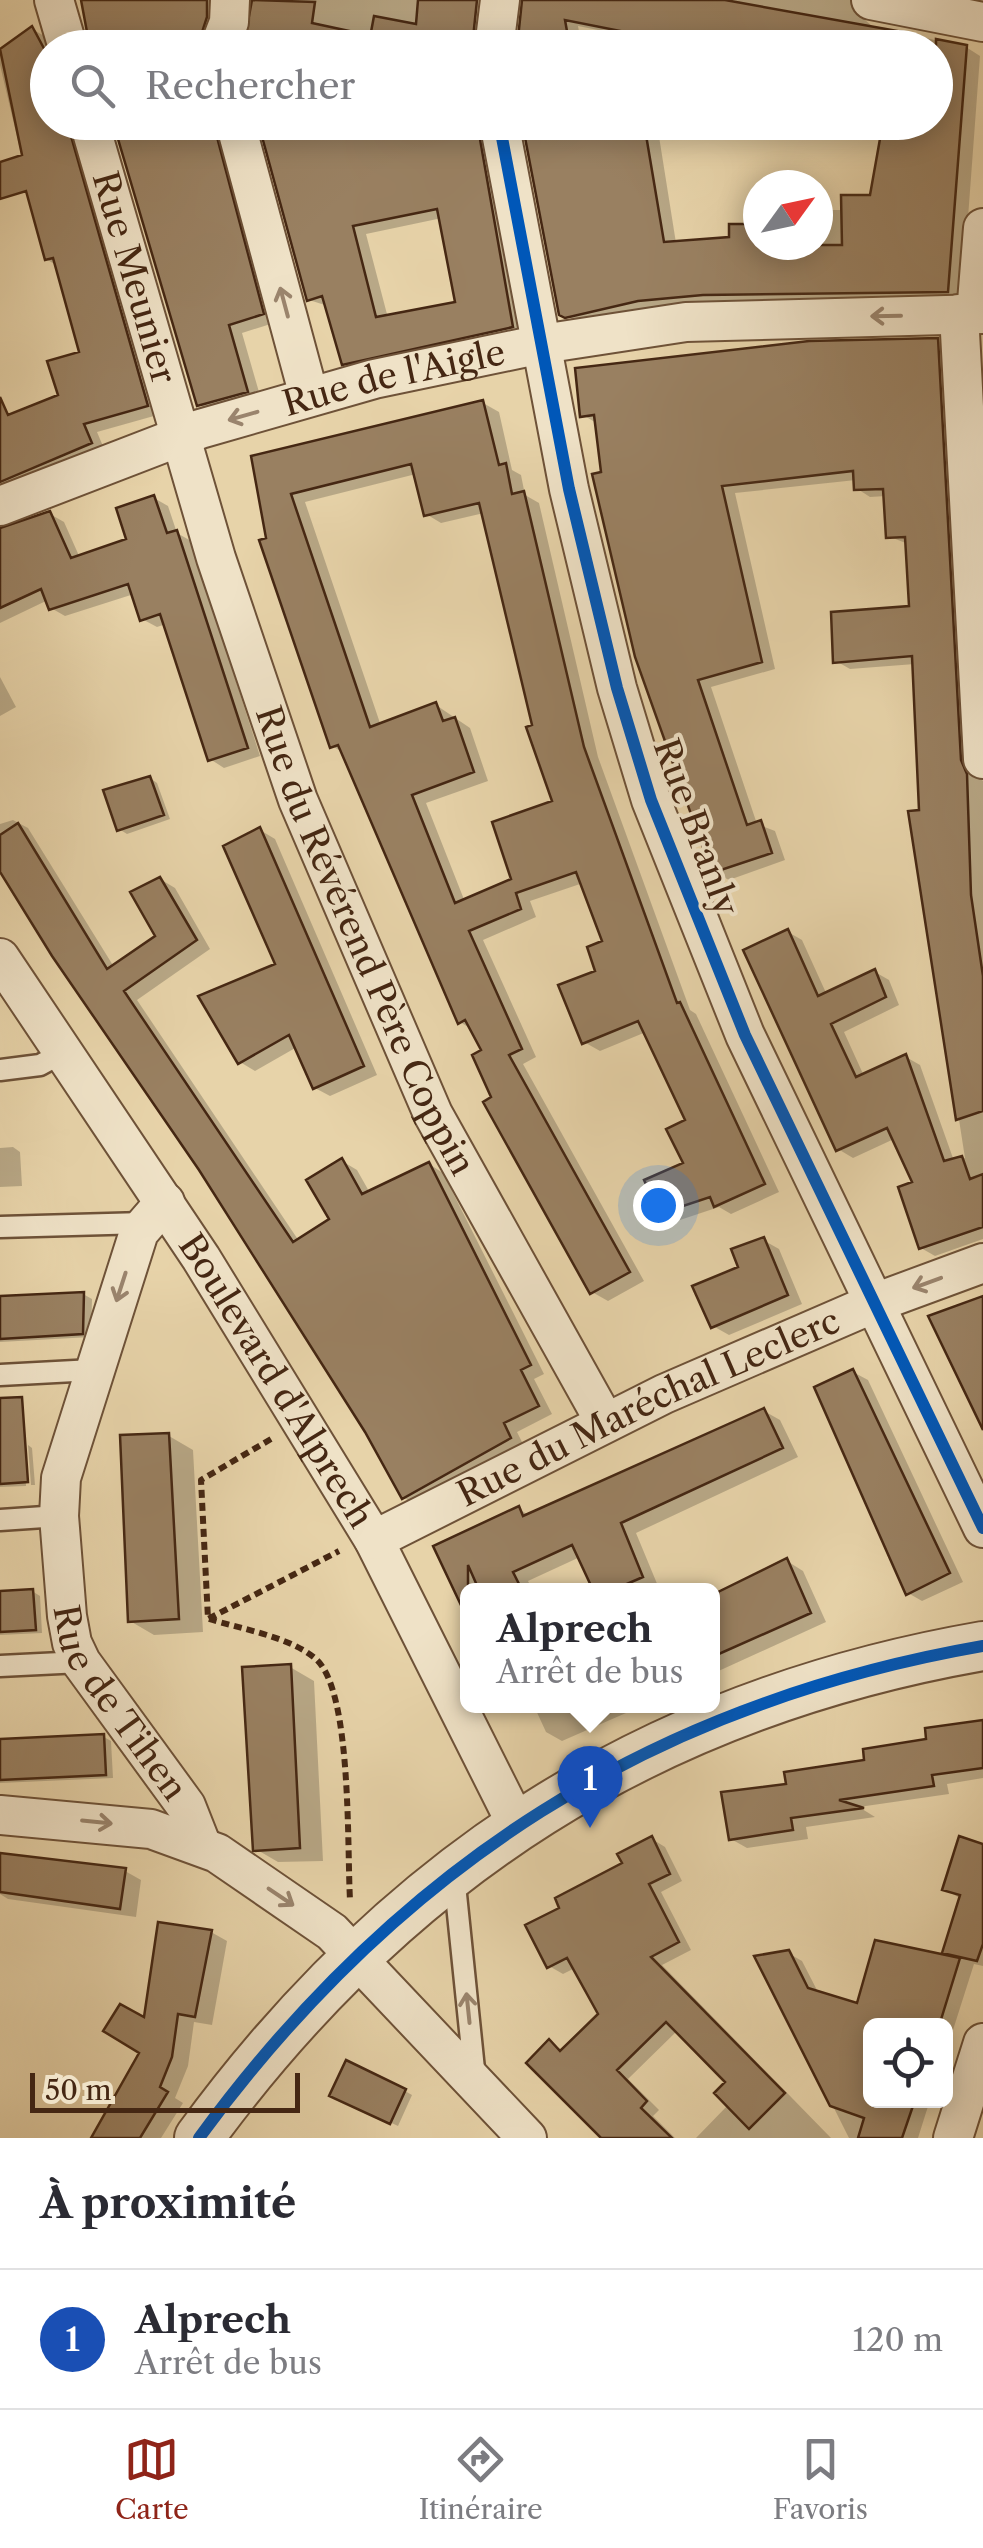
<!DOCTYPE html>
<html lang="fr">
<meta charset="utf-8">
<style>
body{margin:0;font-family:"Libre Caslon Text",serif;background:#f2f2f3;color:#2b2b33}
.controls{position:absolute;right:30px;bottom:30px;display:grid;overflow:hidden;border-radius:15px;box-shadow:0 5px 25px #0003}
.controls button{width:90px;height:90px;display:grid;place-items:center;padding:0;border:0;border-bottom:2px solid #e1e1e2;background:#fff;color:#2b2b33;font:50px sans-serif}
.compass{position:absolute;left:743px;top:170px;width:90px;height:90px;border-radius:50%;background:#fff;box-shadow:0 5px 25px #0003;rotate:57deg}
.scale{position:absolute;left:30px;bottom:25px;width:270px;box-sizing:border-box;padding-left:10px;border:5px solid #452713;border-top:0;font-size:28px;line-height:35px;white-space:nowrap;color:#452713;-webkit-text-stroke:8px #efe2c7;paint-order:stroke}
.you{position:absolute;left:658px;top:1205px;width:35px;height:35px;margin:-25px;border:8px solid #fff;border-radius:50%;background:#1a73e8;box-shadow:0 0 0 15px #1a73e833}
.badge{display:grid;place-items:center;width:65px;height:65px;border-radius:50%;background:#8f2418;color:#fff;font-size:32px;font-weight:700}
.pin{position:absolute;translate:-50% -82px;filter:drop-shadow(0 2px 5px #0008)}
.pin::after{content:'';position:absolute;top:52px;width:35px;height:30px;background:inherit;clip-path:polygon(0 0,100% 0,50% 100%)}
.popup{position:absolute;left:460px;top:1583px;width:260px;height:130px;box-sizing:border-box;display:grid;place-content:center;border-radius:15px;background:#fff;filter:drop-shadow(0 2px 8px #0005);font-size:32px;white-space:nowrap;color:#7c7c81}
.popup b{font-size:38px;color:#2b2b33}
.popup::after{content:'';position:absolute;left:50%;top:100%;margin-left:-20px;border:20px solid transparent;border-top-color:#fff}
.list{margin:0;padding:0;list-style:none}
h2{display:flex;justify-content:space-between;align-items:center;height:130px;margin:0;padding:0 40px;font-size:42px}
h2 small{font-size:32px;font-weight:400;color:#7c7c81}
.list li{display:grid;grid-template-columns:65px 1fr auto;gap:30px;align-items:center;box-sizing:border-box;height:140px;padding:0 40px;border-top:2px solid #e1e1e2}
.list b{display:block;font-size:38px;white-space:nowrap}
.list p{margin:0;font-size:32px;white-space:nowrap;color:#7c7c81}
.list em{font-size:32px;font-style:normal;color:#7c7c81}
.icon{flex:none;width:55px;height:55px;fill:none;stroke:currentColor;stroke-width:2;stroke-linecap:round;stroke-linejoin:round}
.map{position:relative;flex:none;width:983px;height:2138px;overflow:hidden}
.search{position:absolute;background:#fff;box-shadow:0 5px 25px #0003;left:30px;right:30px;top:30px;height:110px;display:flex;align-items:center;gap:25px;box-sizing:border-box;padding:0 35px;border-radius:55px;color:#7c7c81;font-size:38px}
.sheet{height:270px;background:#fff}
nav{display:flex;justify-content:space-around;align-items:center;box-sizing:border-box;height:140px;border-top:2px solid #e1e1e2;background:#fff;font-size:28px;color:#7c7c81}
nav a{display:grid;justify-items:center;gap:5px}
nav .on{color:#8f2418}
.map>svg:first-child{display:block}
</style>
<div class="map">
<svg width="983" height="2138" viewBox="0 0 983 2138">
<rect width="100%" height="100%" fill="#e7d3a9"/>
<filter id="stains"><feTurbulence type="fractalNoise" baseFrequency=".002" numOctaves="4"/><feColorMatrix values="0 0 0 0 .2 0 0 0 0 .09 0 0 0 0 .02 0 0 0 .5 -.17"/></filter>
<radialGradient id="worn" r=".72"><stop offset=".6" stop-color="#630" stop-opacity="0"/><stop offset="1" stop-color="#630" stop-opacity=".3"/></radialGradient>
<!-- shadow -->
<path fill="#0003" fill-rule="evenodd" d="M84,0H224L214,48H92Z
M255,0H495L486,48H244L254,24Z
M523,0H866L864,19L872,26L966,47L980,56L962,299L719,302L653,308L581,324L561,313L525,122H664L663,130H658L676,243L732,239L758,227V245H818V210H844L872,198L936,122V48H638V38L578,26L582,48H519Z
M32,29L46,37L52,48H48V122H85L161,414L97,432L105,451L0,500V423L61,397L82,354L56,265L46,259L0,65V52Z
M115,122H230L277,322L242,333L261,399L213,413L199,405Z
M261,122H334L338,135L430,122H495L526,334L359,371L345,363L328,306L309,300ZM442,218L458,304L388,318L366,234Z
M937,340L951,349L974,770L983,781V1239L935,1256L921,1248L916,1183L894,1139L853,1158L838,1149L788,932L802,940L827,995L875,972L889,980L899,1005L844,1032L864,1076L906,1057L920,1065L954,1161L965,1158L911,813L922,812L915,664L850,669L836,661L912,608L908,544L888,536L886,496L870,497L856,488V480L735,493L775,669L711,687L757,824L775,831L785,860L729,880L714,872L604,474L598,424L583,415Z
M483,403L499,412L512,470L521,475L525,495L539,503L598,757L690,1010L696,1014L779,1192L731,1214L719,1207L677,1221L661,1212L686,1164L688,1122L646,1032L600,1051L584,1042L605,943L583,883L530,901L536,917L483,940L536,1057L523,1064L644,1281L608,1301L592,1292L494,1098L484,1051L473,1030L460,1022L344,753L332,746L269,539L254,458ZM416,474L426,514L441,523L484,513L555,803L514,881L465,902L426,803L488,781L470,728L436,705L381,726L305,502Z
M154,498L168,506L177,533L191,541L260,756L224,768L210,759L166,624L157,627L142,619L134,594L65,616L51,608L48,600L0,623V530L50,514L64,522L80,558L129,541Z
M0,677L16,707L0,716Z
M150,778L157,783L170,819L127,834L119,829Z
M13,820L28,828L114,967L158,937L160,879L175,888L210,949L137,1000L299,1241L332,1220L342,1161L357,1170L370,1193L429,1164L443,1173L544,1374L534,1379L552,1414L517,1432L524,1446L419,1506L404,1498L368,1431L201,1168L0,865V824Z
M260,830L275,839L377,1075L330,1096L315,1088L297,1047L255,1071L240,1062L278,966Z
M13,1147L20,1152L22,1186L0,1187V1148Z
M763,1240L779,1249L802,1304L729,1335L713,1326L741,1268Z
M83,1294L92,1299L91,1337L0,1342V1299Z
M853,1372L868,1380L963,1582L922,1601L908,1593Z
M764,1411L780,1420L798,1457L636,1533L658,1586L648,1590H595L580,1557L528,1581L531,1587L523,1590H468L436,1547L519,1509L530,1516Z
M169,1436L193,1450L203,1632L154,1635L130,1621Z
M25,1443L26,1486L0,1487V1445Z
M28,1445L32,1448L35,1485H31Z
M787,1561L803,1571L826,1622L712,1674V1598Z
M32,1591L40,1596L42,1633L0,1635V1593Z
M290,1667L314,1681L323,1861L278,1862L254,1848Z
M534,1706H642L562,1741L546,1732Z
M983,1723V1778L947,1784L949,1794L859,1807L875,1817L806,1827L808,1839L747,1848L731,1839L789,1786Z
M104,1737L111,1741L113,1778L0,1783V1742Z
M652,1839L665,1847L682,1881L661,1892L691,1950L662,1965L831,2138H696L729,2104V2082L678,2030L628,2079L659,2110L653,2116L675,2138H605L550,2042L564,2051L601,2014L575,1968L563,1974L549,1966L563,1909L625,1864Z
M983,1846V1966L974,1964L946,2052V2026H870V2100H930L918,2138H849L758,1957L788,1953L802,1961L819,1994L859,2006L956,1958L945,1952L961,1899L945,1889Z
M0,1855L125,1871L141,1880L136,1917L8,1899L0,1894Z
M211,1932L227,1941L212,2025L194,2022L188,2066L175,2098L183,2103L161,2138H93L142,2052L146,2021Z
M405,2091L412,2095L398,2126L340,2099Z"/>
<!-- building -->
<path fill="#998061" stroke="#452713" stroke-width="2.5" fill-rule="evenodd" d="M81,0H207V17L197,48H90Z
M252,0L315,2L312,23L368,35L367,48H243Z
M418,0H477L472,48H368L374,16L416,24Z
M522,0H725L903,32L901,48H706L565,20L570,48H517Z
M32,26L48,56V122H67L148,406L84,424L92,443L0,482V397L8,415L58,395L47,361L79,352L53,258L45,260L26,191L0,199V162L22,155L0,49Z
M936,39L967,45L948,292L703,295L638,301L565,318L559,315L522,122H590L593,138L645,129L664,242L729,237V224H758V245H842L841,195H870L883,122H936Z
M113,122H213L264,314L229,325L248,392L197,406Z
M258,122H323L327,134L413,122H477L513,327L342,365L322,296L307,301ZM437,209L455,302L376,317L353,226Z
M938,338L961,760L967,774L971,895L983,976V1111L956,1120L908,811L919,810L912,656L833,663L831,612L909,606L905,537L886,538L883,489L854,490L853,471L722,486L762,662L698,680L747,825L761,820L772,853L712,873L635,657L592,474L601,472L594,415L580,417L575,368L809,341Z
M483,400L499,465L506,463L512,494L524,491L584,747L677,1003L680,1002L765,1184L714,1207L710,1197L659,1214L644,1180L683,1163L666,1129L685,1120L638,1021L582,1044L558,985L595,971L587,947L602,941L576,872L516,893L521,909L469,931L522,1049L509,1055L630,1272L590,1294L483,1102L491,1097L472,1055L481,1050L465,1020L458,1024L338,745L330,748L259,540L266,538L251,456ZM411,464L424,516L479,503L532,725L526,727L552,801L492,822L511,879L455,903L412,795L474,772L455,717L443,721L436,702L370,727L291,494Z
M154,495L167,533L177,530L248,748L208,761L160,614L140,621L128,584L49,610L41,589L0,608V528L50,511L71,558L126,539L116,508Z
M150,776L164,815L117,831L103,790Z
M18,823L107,969L155,936L130,892L160,877L197,940L124,991L293,1242L329,1219L306,1180L342,1158L362,1194L429,1162L531,1365L521,1370L539,1406L504,1423L511,1438L402,1499L365,1432L199,1170L52,956L0,872V835Z
M260,827L364,1066L313,1089L289,1035L238,1064L198,996L275,964L223,846Z
M788,929L818,996L875,969L886,997L831,1024L856,1077L906,1054L944,1161L962,1156L970,1179L983,1174V1227L919,1249L898,1187L912,1182L887,1128L836,1151L743,950Z
M764,1237L788,1295L711,1328L692,1286L738,1267L731,1249Z
M84,1292L83,1334L0,1339V1296Z
M983,1296V1430L928,1316Z
M853,1369L950,1573L906,1595L814,1387Z
M22,1397L28,1482L0,1484V1398Z
M764,1408L783,1448L621,1523L643,1577L613,1590H593L572,1545L513,1572L522,1590H479L468,1565V1620L433,1546L519,1506L523,1516Z
M169,1433L179,1619L128,1622L120,1435Z
M787,1558L811,1613L712,1657V1595Z
M33,1589L36,1630L0,1632V1591Z
M291,1664L300,1848L253,1851L242,1667Z
M983,1720V1768L932,1775L934,1786L839,1800L864,1808L791,1818L793,1830L729,1840L721,1792L786,1784L784,1772L864,1760L863,1749L926,1739L925,1728Z
M104,1734L106,1775L0,1780V1739Z
M652,1836L670,1874L649,1884L679,1942L651,1957L785,2093L749,2129L714,2093L725,2082L666,2022L617,2070L647,2101L641,2108L672,2138H601L526,2063L549,2039L560,2051L598,2014L567,1958L547,1968L525,1925L559,1908L555,1898L622,1863L617,1854Z
M959,1836L983,1844V1944L977,1961L942,1953L960,1895L942,1890Z
M0,1853L126,1868L120,1909L0,1892Z
M158,1922L212,1930L195,2017L178,2014L172,2057L160,2087L168,2092L140,2138H91L139,2053L103,2031L120,2004L144,2017Z
M875,1940L960,1958L939,2026H870V2100H915L902,2138H858L864,2118L830,2106L754,1956L789,1950L808,1988L857,2003Z
M346,2060L406,2089L390,2124L329,2096Z"/>
<g fill="none" stroke-linecap="round" stroke-linejoin="round">
<!-- service casing -->
<g stroke="#6e5238" stroke-width="25">
<path id="service" d="M0,1070L40,1065L62,1053
M0,1227L144,1223
M0,1375L93,1370
M0,1520L59,1516
M0,1666L81,1662
M454,1875L475,2079"/>
</g>
<!-- minor casing -->
<g stroke="#6e5238" stroke-width="42">
<g id="minor">
<path d="M54,0L68,48"/>
<path d="M871,0L983,22"/>
<path d="M219,48L229,22L230,0"/>
<path d="M494,48L500,0"/>
<path id="s1" d="M89,122L216,558L298,800L433,1114L605,1422"/>
<path d="M235,122L309,396"/>
<path d="M499,122L569,489L617,688L651,800L745,1035L983,1528"/>
<path d="M959,314L983,759"/>
<path d="M976,314L983,228"/>
<path id="s2" d="M0,506L200,429L374,379L542,344L686,322L983,314"/>
<path id="s3" d="M0,958L201,1258L374,1540L517,1825"/>
<path id="s4" d="M165,1202L139,1232L61,1478L59,1516L67,1616L72,1643L81,1662L186,1806L201,1844"/>
<path id="s5" d="M374,1540L664,1394L872,1304L983,1263"/>
<path d="M0,1815L151,1829L217,1853L332,1932L527,2138"/>
<path d="M953,2138L983,2043"/>
</g>
</g>
<!-- tertiary casing -->
<g stroke="#6e5238" stroke-width="52">
<path id="tertiary" d="M199,2138C398,1866 650,1704 983,1646"/>
</g>
<!-- path -->
<path stroke="#452713" stroke-width="6" stroke-dasharray="8 5" stroke-linecap="butt" d="M271,1439L201,1480L208,1619L339,1551
M209,1619C241,1629 292,1637 317,1660C352,1694 347,1847 350,1900"/>
<!-- service -->
<use href="#service" stroke="#efe2c7" stroke-width="20"/>
<!-- minor -->
<use href="#minor" stroke="#efe2c7" stroke-width="38"/>
<!-- tertiary -->
<use href="#tertiary" stroke="#efe2c7" stroke-width="48"/>
<!-- cycleway casing -->
<g stroke="#efe2c7" stroke-width="19">
<path id="cycleway" d="M499,122L569,489L617,688L651,800L745,1035L983,1528
M199,2138C398,1866 650,1704 983,1646"/>
</g>
<!-- cycleway -->
<use href="#cycleway" stroke="#0057b8" stroke-width="12"/>
</g>
<!-- one-way arrows -->
<defs><path id="oneway-shaft" d="M-6 0H5M1.5-3L5.5 0L1.5 3" fill="none" stroke-width="1.6" stroke-linecap="round" stroke-linejoin="round" transform="scale(2.5)"/></defs>
<g stroke="#9a846d">
<use href="#oneway-shaft" transform="translate(284 302) rotate(-105)"/>
<use href="#oneway-shaft" transform="translate(886 316) rotate(179)"/>
<use href="#oneway-shaft" transform="translate(243 416) rotate(164)"/>
<use href="#oneway-shaft" transform="translate(927 1283) rotate(160)"/>
<use href="#oneway-shaft" transform="translate(121 1287) rotate(108)"/>
<use href="#oneway-shaft" transform="translate(97 1822) rotate(6)"/>
<use href="#oneway-shaft" transform="translate(281 1897) rotate(34)"/>
<use href="#oneway-shaft" transform="translate(468 2008) rotate(-96)"/>
</g>
<g text-anchor="middle" stroke-width="8" stroke-linejoin="round" paint-order="stroke">
<!-- street labels -->
<g font-size="35" fill="#452713" stroke="#efe2c7">
<text dy="12" stroke="none"><textPath href="#s1" startOffset="162">Rue Meunier</textPath></text>
<text dy="12" stroke="none"><textPath href="#s2" startOffset="415">Rue de l'Aigle</textPath></text>
<text transform="translate(696 827) rotate(70)" y="12">Rue Branly</text>
<text dy="12" stroke="none"><textPath href="#s1" startOffset="865">Rue du Révérend Père Coppin</textPath></text>
<text dy="12" stroke="none"><textPath href="#s3" startOffset="505">Boulevard d'Alprech</textPath></text>
<text dy="12" stroke="none"><textPath href="#s5" startOffset="305">Rue du Maréchal Leclerc</textPath></text>
<text dy="12" stroke="none"><textPath href="#s4" startOffset="538">Rue de Tihen</textPath></text>
</g>
</g>
<rect width="100%" height="100%" filter="url(#stains)"/>
<rect width="100%" height="100%" fill="url(#worn)"/>
</svg>
<div class="controls">
<button><svg class="icon" aria-label="locate" viewBox="0 0 24 24"><circle cx="12" cy="12" r="6"/><path d="M12 2v4M12 18v4M2 12h4M18 12h4"/></svg></button>
</div>
<svg class="compass" viewBox="-18 -18 36 36"><path d="M0-13l5 13h-10z" fill="#e53935"/><path d="M0 13l5-13h-10z" fill="#7c7c81"/></svg>
<div class="scale">50 m</div>
<div class="you"></div>
<div class="pin badge" style="left:590px;top:1828px;background:#1a4fb4">1</div>
<div class="popup"><b>Alprech</b>Arrêt de bus</div>
<div class="search"><svg class="icon" aria-label="search" viewBox="0 0 24 24"><circle cx="10" cy="10" r="6"/><path d="M15 15l6 6"/></svg>Rechercher</div>
</div>
<section class="sheet">
<h2>À proximité<small></small></h2>
<ul class="list">
<li><span class="badge" style="background:#1a4fb4">1</span><div><b>Alprech</b><p>Arrêt de bus</p></div><em>120 m</em></li>
</ul>
</section>
<nav>
<a class="on"><svg class="icon" aria-label="map" viewBox="0 0 24 24"><path d="M3 6l6-2 6 2 6-2v14l-6 2-6-2-6 2zM9 4v14M15 6v14"/></svg>Carte</a>
<a><svg class="icon" aria-label="directions" viewBox="0 0 24 24"><path d="M12 3l9 9-9 9-9-9zM9 14v-3h6M13 9l2 2-2 2"/></svg>Itinéraire</a>
<a><svg class="icon" aria-label="saved" viewBox="0 0 24 24"><path d="M7 4h10v16l-5-4-5 4z"/></svg>Favoris</a>
</nav>
